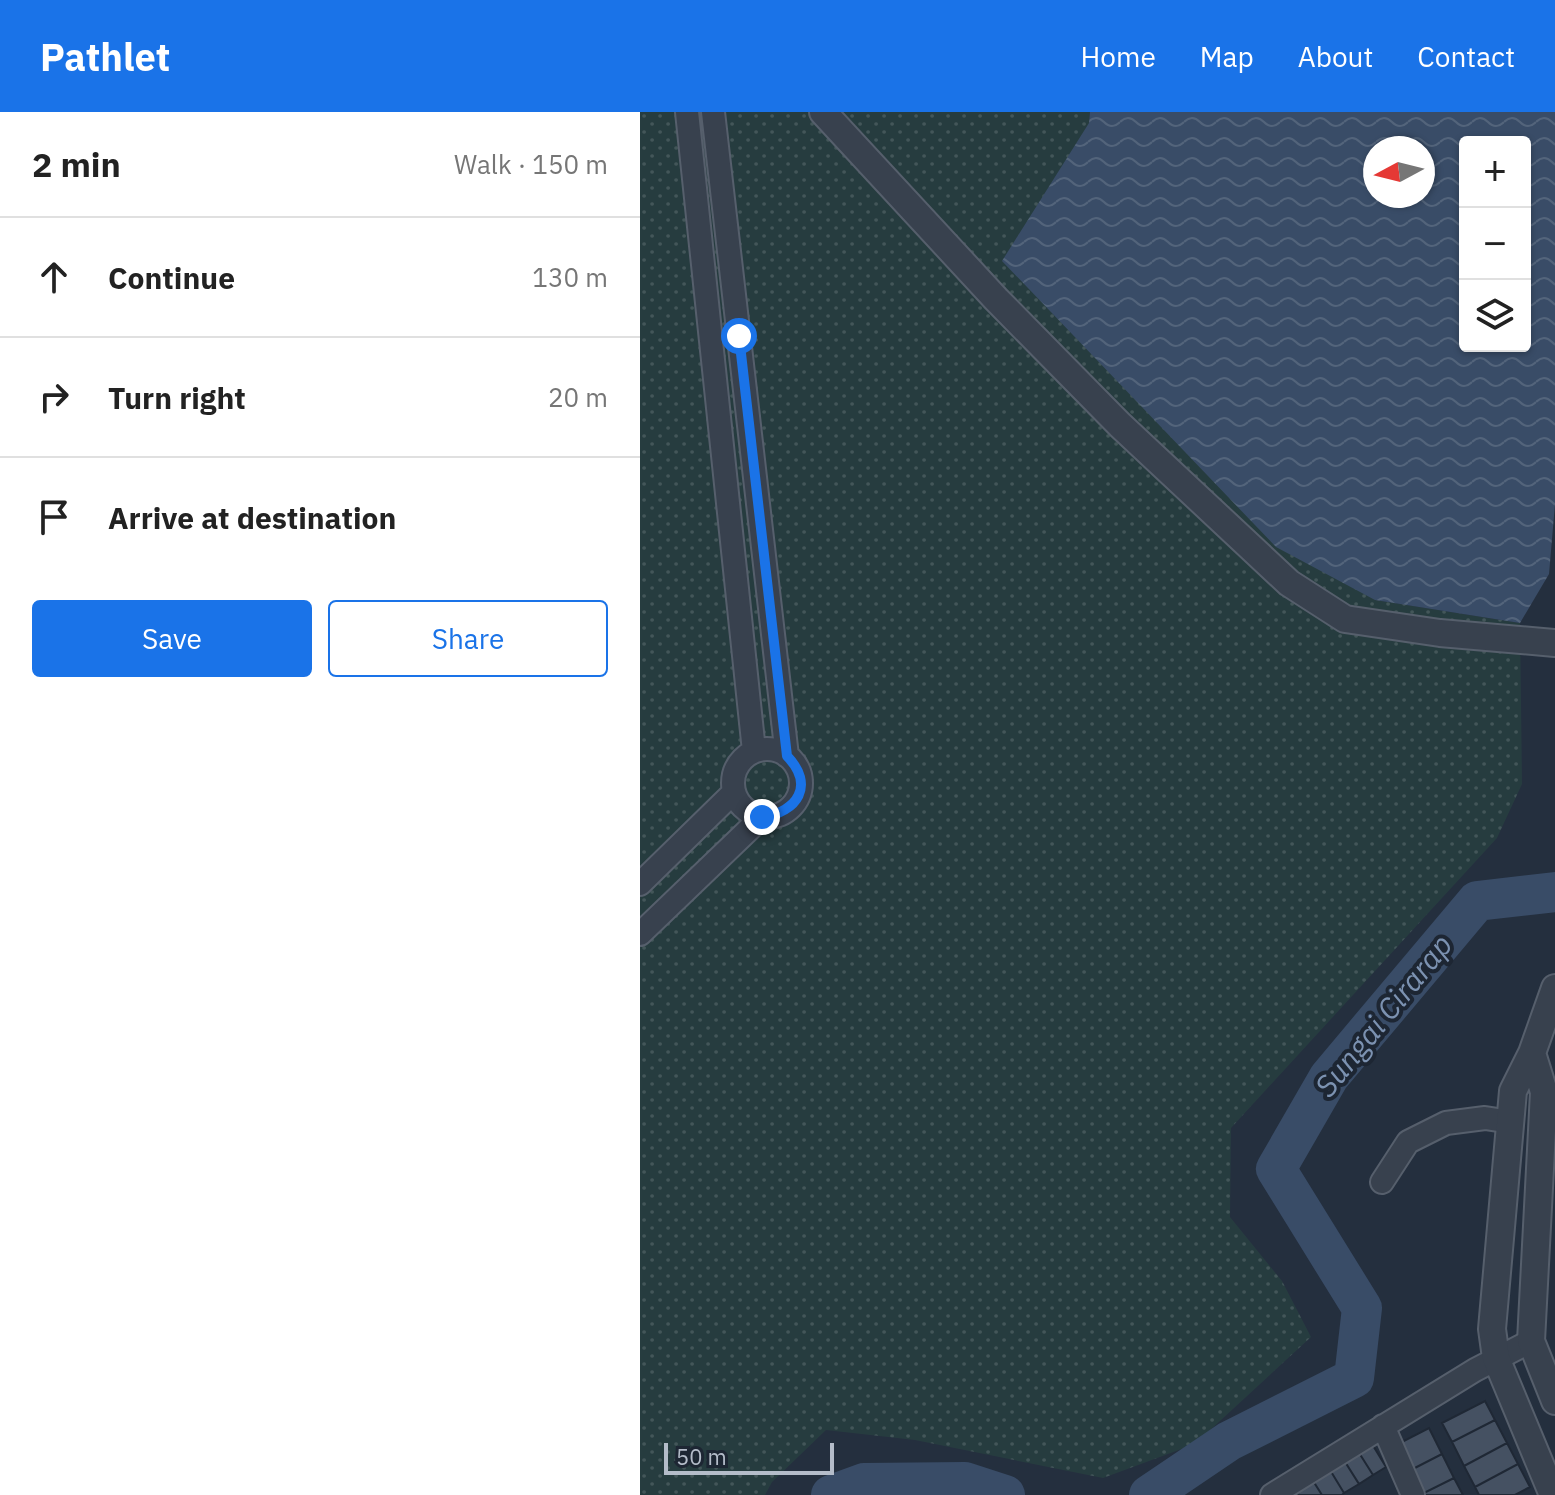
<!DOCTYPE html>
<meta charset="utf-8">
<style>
body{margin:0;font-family:"IBM Plex Sans",sans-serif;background:#f2f2f2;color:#222}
.controls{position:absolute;right:24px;top:24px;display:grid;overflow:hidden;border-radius:8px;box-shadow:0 2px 6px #0004}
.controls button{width:72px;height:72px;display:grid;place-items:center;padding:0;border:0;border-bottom:2px solid #e0e0e0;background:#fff;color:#222;font:40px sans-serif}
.compass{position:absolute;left:723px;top:24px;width:72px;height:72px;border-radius:50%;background:#fff;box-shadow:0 2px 6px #0004;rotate:263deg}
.scale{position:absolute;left:24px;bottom:20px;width:170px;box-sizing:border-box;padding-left:8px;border:4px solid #b4bcc9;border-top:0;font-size:22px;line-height:28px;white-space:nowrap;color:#b4bcc9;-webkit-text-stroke:6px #1d2633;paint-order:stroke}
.stop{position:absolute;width:24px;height:24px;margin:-18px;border:6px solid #1a73e8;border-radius:50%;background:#fff}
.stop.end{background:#1a73e8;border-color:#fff;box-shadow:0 2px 8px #0008}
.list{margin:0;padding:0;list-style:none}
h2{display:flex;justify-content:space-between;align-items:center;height:104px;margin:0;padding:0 32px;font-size:34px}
h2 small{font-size:26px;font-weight:400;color:#767676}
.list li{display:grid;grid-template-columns:52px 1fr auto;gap:24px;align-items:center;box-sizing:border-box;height:120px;padding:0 32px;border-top:2px solid #e0e0e0}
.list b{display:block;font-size:30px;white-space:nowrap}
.list em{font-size:26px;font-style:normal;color:#767676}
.actions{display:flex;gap:16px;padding:24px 32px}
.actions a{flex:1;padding:18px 0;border:2px solid #1a73e8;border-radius:8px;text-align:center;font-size:28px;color:#1a73e8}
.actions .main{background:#1a73e8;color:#fff}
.icon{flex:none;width:44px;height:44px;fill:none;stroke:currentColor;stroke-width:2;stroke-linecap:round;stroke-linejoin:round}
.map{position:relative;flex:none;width:915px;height:1383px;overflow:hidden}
header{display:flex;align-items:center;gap:48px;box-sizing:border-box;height:112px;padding:0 40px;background:#1a73e8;color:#fff}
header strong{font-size:38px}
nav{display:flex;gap:44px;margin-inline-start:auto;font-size:28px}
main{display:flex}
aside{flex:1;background:#fff}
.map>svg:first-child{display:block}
</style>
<header>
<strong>Pathlet</strong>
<nav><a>Home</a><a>Map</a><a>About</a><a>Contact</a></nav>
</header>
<main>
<aside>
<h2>2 min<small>Walk · 150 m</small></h2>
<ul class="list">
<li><svg class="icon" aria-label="ahead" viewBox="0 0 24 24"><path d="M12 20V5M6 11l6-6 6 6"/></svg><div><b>Continue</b></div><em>130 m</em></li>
<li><svg class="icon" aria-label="right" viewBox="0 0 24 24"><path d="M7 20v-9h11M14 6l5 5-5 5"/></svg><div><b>Turn right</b></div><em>20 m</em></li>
<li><svg class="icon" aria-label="arrive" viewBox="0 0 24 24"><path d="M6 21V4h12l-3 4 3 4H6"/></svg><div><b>Arrive at destination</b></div></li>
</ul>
<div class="actions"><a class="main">Save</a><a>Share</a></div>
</aside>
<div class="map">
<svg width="915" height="1383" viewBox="0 0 915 1383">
<defs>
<pattern id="grass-dots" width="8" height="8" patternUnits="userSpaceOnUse" patternTransform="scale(2)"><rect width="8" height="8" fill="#263c3f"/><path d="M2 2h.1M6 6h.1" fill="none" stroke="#435659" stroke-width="1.8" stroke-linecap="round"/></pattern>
<pattern id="water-waves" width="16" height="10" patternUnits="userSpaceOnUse" patternTransform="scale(2)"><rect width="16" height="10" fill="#394c67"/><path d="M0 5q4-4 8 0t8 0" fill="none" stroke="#53647b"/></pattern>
</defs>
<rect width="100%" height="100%" fill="#242f3e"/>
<!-- grass -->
<path fill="url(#grass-dots)" d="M0,0H450L449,11L735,488L880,511L882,672L857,726L591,1016L590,1105L642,1169L671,1225L555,1332L463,1366L275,1328L186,1318L132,1370L125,1383H0Z"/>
<!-- water -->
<path fill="url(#water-waves)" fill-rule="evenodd" d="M450,0H915V392L909,462L880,511L735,488L636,435L362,149L449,11ZM825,30H885V234H825ZM735,36H783V84H735Z"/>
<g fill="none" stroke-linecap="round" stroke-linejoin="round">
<!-- river -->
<path stroke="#394c67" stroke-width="40" d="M191,1383L224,1371L325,1370L365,1383
M509,1383L589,1329L714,1266L722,1196L636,1057L689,965L837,789L915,780"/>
</g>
<!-- building -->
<path fill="#455162" stroke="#1f2835" stroke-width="2" d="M845,1289L855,1308L812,1330L802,1311Z
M855,1308L867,1331L824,1354L812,1330Z
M789,1316L802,1342L767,1360L754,1334Z
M729,1327L746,1355L733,1363L716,1336Z
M867,1331L878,1352L835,1375L824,1354Z
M716,1336L733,1363L719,1372L702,1345Z
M802,1342L814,1366L780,1383L767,1360Z
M702,1345L719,1372L704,1381L687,1353Z
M878,1352L890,1375L875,1383H839L835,1375Z
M687,1353L704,1381L702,1383H682L670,1364Z
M670,1364L682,1383H659L654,1374Z
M814,1366L823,1383H780Z"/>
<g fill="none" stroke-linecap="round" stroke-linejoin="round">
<!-- minor casing -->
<g stroke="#565f6c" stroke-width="26">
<path id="minor" d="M47,0L114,639
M73,0L147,644
M93 671a34 34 0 1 1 68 0a34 34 0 1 1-68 0Z
M0,772L94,680
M0,822L122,705
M742,1070L768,1030L806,1011L845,1006L871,1010
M743,1314L773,1383
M632,1383L835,1258L891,1229"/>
</g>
<!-- tertiary casing -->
<g stroke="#565f6c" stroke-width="30">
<path id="tertiary" d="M183,0L356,187L480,313L649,471L705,507L800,521L915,531
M892,941L904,980L891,1229L915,1289
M913,1383L856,1246L852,1217L873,979L892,941L915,876"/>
</g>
<!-- minor -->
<use href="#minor" stroke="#38414e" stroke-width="22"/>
<!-- tertiary -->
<use href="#tertiary" stroke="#38414e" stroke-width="26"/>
</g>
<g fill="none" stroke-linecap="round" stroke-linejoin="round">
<!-- route -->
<path stroke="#1a73e8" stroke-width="10" d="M99,224L147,644C175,673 158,700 122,705"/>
</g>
<g text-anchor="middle" stroke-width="8" stroke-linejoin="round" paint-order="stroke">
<!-- water labels -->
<g font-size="30" font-style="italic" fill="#7c92b1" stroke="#1d2633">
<text transform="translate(744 904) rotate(-51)" y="10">Sungai Cirarap</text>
</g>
</g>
</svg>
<div class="controls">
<button>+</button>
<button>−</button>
<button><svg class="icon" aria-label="layers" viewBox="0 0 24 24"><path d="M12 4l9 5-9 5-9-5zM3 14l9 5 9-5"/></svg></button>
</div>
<svg class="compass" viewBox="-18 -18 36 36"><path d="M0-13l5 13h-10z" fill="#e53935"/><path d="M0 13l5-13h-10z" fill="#767676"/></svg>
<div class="scale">50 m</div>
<div class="stop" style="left:99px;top:224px"></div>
<div class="stop end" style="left:122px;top:705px"></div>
</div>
</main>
